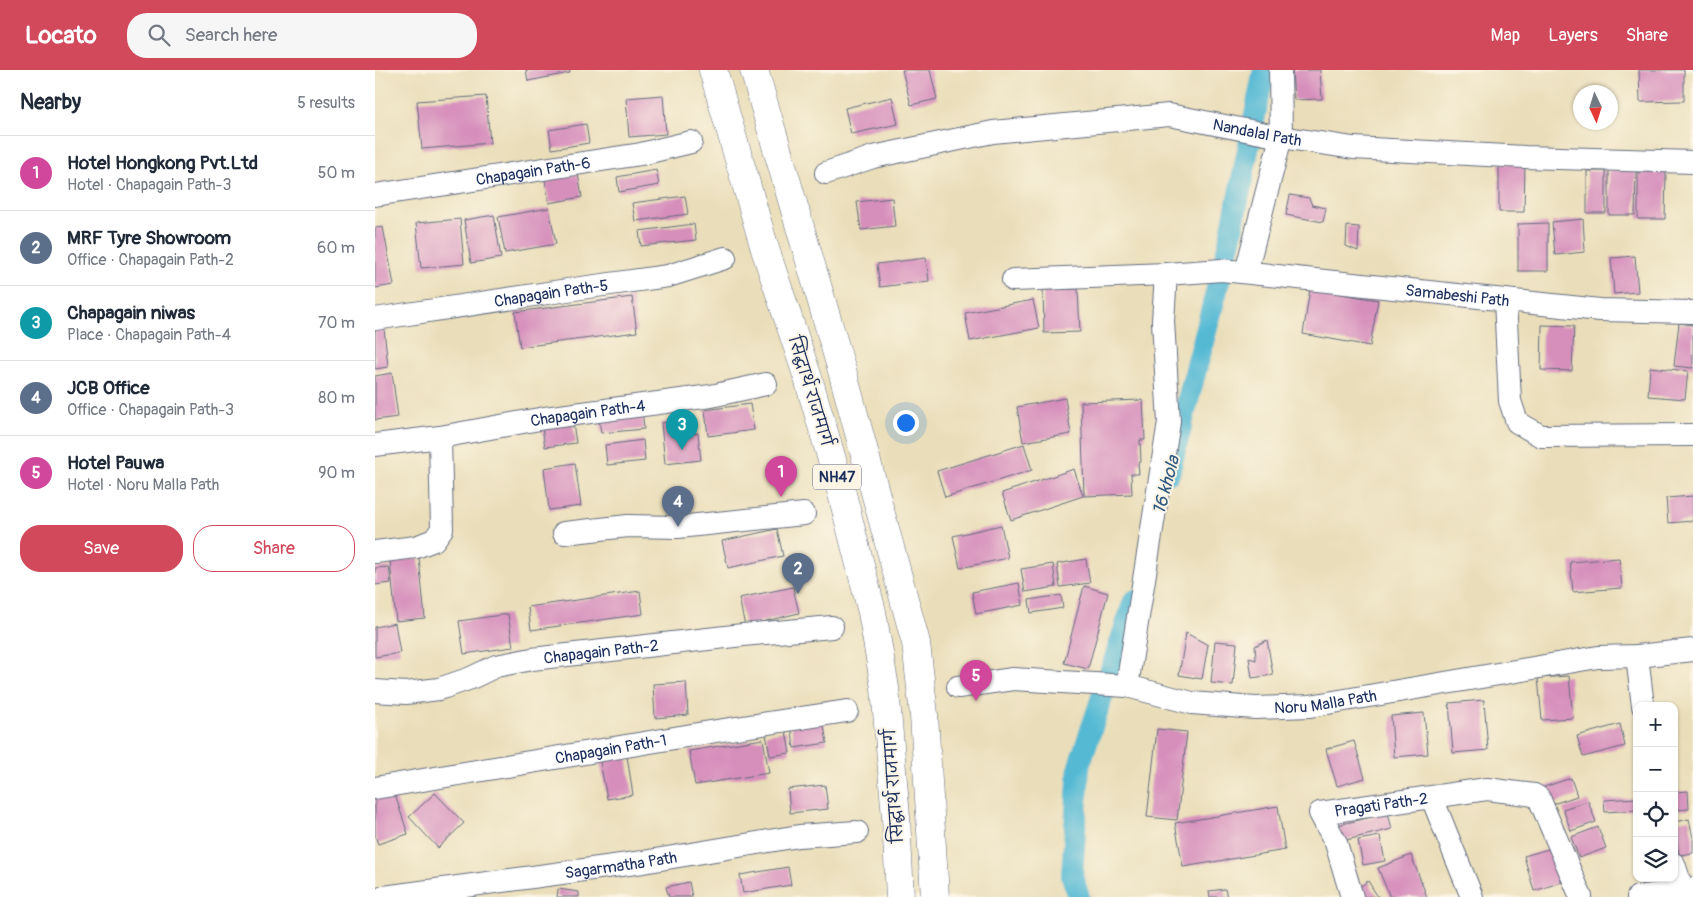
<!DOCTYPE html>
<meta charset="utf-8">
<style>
body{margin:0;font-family:Pangolin,"Playpen Sans Deva",sans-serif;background:#f6f6f7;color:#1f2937}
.controls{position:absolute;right:15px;bottom:15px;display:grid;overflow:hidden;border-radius:10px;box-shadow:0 1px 4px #0004}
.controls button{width:45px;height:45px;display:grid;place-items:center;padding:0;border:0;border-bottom:1px solid #e0e1e3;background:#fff;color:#1f2937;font:25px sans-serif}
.compass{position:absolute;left:1198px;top:15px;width:45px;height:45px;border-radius:50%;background:#fff;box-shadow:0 1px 4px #0004;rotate:176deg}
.you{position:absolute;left:530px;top:352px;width:18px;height:18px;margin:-12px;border:4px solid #fff;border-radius:50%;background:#1a73e8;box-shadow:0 0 0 8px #1a73e833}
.badge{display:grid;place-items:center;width:32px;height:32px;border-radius:50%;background:#d1495b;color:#fff;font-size:16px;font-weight:700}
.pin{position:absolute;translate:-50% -41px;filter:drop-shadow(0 1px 2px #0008)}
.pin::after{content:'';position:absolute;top:26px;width:18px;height:15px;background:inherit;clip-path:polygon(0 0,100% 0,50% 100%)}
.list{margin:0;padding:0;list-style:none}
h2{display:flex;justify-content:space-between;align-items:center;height:65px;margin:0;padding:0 20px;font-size:21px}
h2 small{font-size:16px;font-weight:400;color:#747a83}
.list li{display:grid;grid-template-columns:32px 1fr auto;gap:15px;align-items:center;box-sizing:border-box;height:75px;padding:0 20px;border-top:1px solid #e0e1e3}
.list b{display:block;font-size:19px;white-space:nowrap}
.list p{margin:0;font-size:16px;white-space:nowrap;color:#747a83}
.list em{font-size:16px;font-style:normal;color:#747a83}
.actions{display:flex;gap:10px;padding:15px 20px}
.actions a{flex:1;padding:11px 0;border:1px solid #d1495b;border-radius:20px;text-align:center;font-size:18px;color:#d1495b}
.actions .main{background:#d1495b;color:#fff}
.icon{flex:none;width:28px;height:28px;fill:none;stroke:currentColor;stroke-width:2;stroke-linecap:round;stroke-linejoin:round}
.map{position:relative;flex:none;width:1318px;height:827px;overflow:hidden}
header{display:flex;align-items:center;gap:30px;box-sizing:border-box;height:70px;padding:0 25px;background:#d1495b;color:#fff}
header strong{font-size:24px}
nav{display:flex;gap:28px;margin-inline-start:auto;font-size:18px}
.search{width:350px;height:45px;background:#f6f6f7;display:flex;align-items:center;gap:12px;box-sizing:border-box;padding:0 18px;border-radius:20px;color:#747a83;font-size:19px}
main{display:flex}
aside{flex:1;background:#fff}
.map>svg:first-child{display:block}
</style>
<header>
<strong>Locato</strong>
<div class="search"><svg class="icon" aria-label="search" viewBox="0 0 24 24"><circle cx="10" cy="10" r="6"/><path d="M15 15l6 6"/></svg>Search here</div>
<nav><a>Map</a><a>Layers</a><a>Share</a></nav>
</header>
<main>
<aside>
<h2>Nearby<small>5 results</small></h2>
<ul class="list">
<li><span class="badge" style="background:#d1479c">1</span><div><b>Hotel Hongkong Pvt.Ltd</b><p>Hotel · Chapagain Path-3</p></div><em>50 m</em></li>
<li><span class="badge" style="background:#5c6f8a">2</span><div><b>MRF Tyre Showroom</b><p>Office · Chapagain Path-2</p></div><em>60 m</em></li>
<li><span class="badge" style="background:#0f9aa8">3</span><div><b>Chapagain niwas</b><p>Place · Chapagain Path-4</p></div><em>70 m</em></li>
<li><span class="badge" style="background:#5c6f8a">4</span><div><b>JCB Office</b><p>Office · Chapagain Path-3</p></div><em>80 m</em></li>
<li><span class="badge" style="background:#d1479c">5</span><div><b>Hotel Pauwa</b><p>Hotel · Noru Malla Path</p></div><em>90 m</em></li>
</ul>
<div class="actions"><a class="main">Save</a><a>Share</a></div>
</aside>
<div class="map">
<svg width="1318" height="827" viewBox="0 0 1318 827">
<rect width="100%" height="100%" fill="#fcf5e5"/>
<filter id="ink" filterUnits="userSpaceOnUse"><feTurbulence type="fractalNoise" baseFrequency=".02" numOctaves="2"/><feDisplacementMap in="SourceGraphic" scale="10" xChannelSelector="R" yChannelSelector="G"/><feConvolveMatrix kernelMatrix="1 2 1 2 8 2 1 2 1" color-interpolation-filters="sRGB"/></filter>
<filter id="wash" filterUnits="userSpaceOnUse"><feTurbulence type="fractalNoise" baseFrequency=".0096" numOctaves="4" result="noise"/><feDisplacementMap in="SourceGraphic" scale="20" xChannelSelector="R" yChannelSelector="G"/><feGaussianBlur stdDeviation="1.12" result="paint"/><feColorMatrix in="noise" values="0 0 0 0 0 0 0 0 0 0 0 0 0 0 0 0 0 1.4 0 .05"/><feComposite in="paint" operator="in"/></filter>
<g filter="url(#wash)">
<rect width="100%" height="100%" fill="#eadeba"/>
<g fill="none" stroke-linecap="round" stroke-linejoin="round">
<!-- canal -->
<path stroke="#55b9d4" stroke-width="22" d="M794,403L855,169L889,0
M704,827L697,806L704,696L759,531"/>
</g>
<g id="blocks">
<!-- building -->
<path fill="#d68ebb" d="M151,0H194L195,3L153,11Z
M527,0H555L562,29L536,35Z
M917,0H945L947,29L919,30Z
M1264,0H1309V31L1265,32Z
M288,25L291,64L254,67L251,28Z
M111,26L115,73L47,79L42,31Z
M517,27L523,54L476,64L470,38Z
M211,54L214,73L177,79L174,60Z
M1124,94H1150L1149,142H1124Z
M281,100L284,115L244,122L242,107Z
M1234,100L1261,101L1260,145H1234Z
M1212,101H1231V143H1212Z
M1263,102H1291L1290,149H1263Z
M203,104L207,127L174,133L170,110Z
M915,125L934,128L937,135L951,138L948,152L911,145Z
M310,126L313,144L260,151L257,133Z
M517,128L520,156L486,160L482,132Z
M174,138L181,174L130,183L123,147Z
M119,145L126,188L96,193L89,150Z
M85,149L89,194L46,198L41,153Z
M1208,149L1210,182L1180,185L1177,152Z
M1173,153V201H1143V154Z
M319,154L321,170L266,176L264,161Z
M972,156L984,157L983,181L971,176Z
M8,157L19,215L0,218V158Z
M1260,186L1263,222L1239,224L1236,188Z
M551,188L554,211L505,217L502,194Z
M703,219L705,262L669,263L668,220Z
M935,219L1003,230L995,276L928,264Z
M257,227L262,262L145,277L140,242Z
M658,230L664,258L595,271L590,243Z
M1304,253L1318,255V298L1299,296Z
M1167,255L1199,256L1197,301L1166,300Z
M9,258L13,297L0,299V259Z
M1275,297L1313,301L1310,329L1273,326Z
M17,303L23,347L0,350V306Z
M690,328L696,364L648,372L642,337Z
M768,330L770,370H765L766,392L763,393L764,404H756L757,424L709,426L706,332Z
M375,334L379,360L333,366L330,340Z
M267,338L269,359L226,363L223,343Z
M308,350L310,365L323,363L326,390L290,394L286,353Z
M198,353L201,373L170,377L167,357Z
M268,370L270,391L232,395L230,375Z
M649,374L657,400L570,427L562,401Z
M200,393L206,436L174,440L169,398Z
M699,399L708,426L636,450L627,423Z
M1318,426V451L1293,453L1291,428Z
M626,455L633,488L585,498L578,466Z
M402,459L408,486L353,498L347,471Z
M44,488L50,548L21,551L15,491Z
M1244,488L1247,518L1198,522L1195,492Z
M711,489L715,513L685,517L682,494Z
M678,494L681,517L650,522L646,499Z
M14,497L16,513L0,515V498Z
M644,513L648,535L601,544L597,522Z
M709,516L733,523L713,599L689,593Z
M418,517L424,543L370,556L364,528Z
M265,521L268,544L156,560L153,537Z
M686,525L688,538L656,543L654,530Z
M133,544L138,577L89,584L84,551Z
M20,553L25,583L0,587V557Z
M811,563L833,575L827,609L804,605Z
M892,570L898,605L877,608L874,588L881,590L880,576Z
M840,571L862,573L858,615L836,613Z
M1194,606L1198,648L1167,650L1163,608Z
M311,612L313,645L280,648L278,614Z
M1109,630L1113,680L1078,683L1074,633Z
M1049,643L1053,684L1019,687L1016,646Z
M448,650L452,673L419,678L416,654Z
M1245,654L1250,676L1208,687L1202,666Z
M782,659L812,662L802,750L772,747Z
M411,661L415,683L395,686L391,664Z
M388,669L394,703L320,715L314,681Z
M979,671L990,708L962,716L951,679Z
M252,686L258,725L232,729L225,691Z
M1196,708L1202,726L1175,735L1169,717Z
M450,715L453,739L415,743L413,719Z
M1313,721L1314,739L1299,740V722Z
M19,722L33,764L3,774L0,766V728Z
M60,723L89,753L63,778L34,747Z
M1262,728V740L1230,742L1229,730Z
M1213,731L1221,752L1196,761L1188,739Z
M903,736L910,780L808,797L800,753Z
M1013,743L1017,759L967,771L963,755Z
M1314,749L1318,768V783L1304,785L1299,752Z
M1223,757L1231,778L1204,788L1196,767Z
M1005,766L1010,791L988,795L983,770Z
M1177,778L1187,812L1159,821L1149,786Z
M1036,785L1052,827H1015L1003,798Z
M413,797L416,815L368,823L365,805Z
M993,811L1003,827H980L977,822Z
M314,812L317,827H294L291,817Z
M183,819L204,822V827H182Z
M850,819L852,827H835L834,821Z"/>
</g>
</g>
<g filter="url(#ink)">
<use href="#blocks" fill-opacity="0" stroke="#636c7e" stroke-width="1"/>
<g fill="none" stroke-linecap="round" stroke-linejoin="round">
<!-- street casing -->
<g stroke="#636c7e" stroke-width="24">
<g id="street">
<path id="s1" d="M451,103L498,87L618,62L794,45L906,67L978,78L1150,87L1318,92"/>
<path id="s2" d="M0,125L266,84L316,72"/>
<path d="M871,202L906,67L905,0"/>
<path id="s3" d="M638,210L791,204L847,200L1225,240L1318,242"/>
<path d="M1130,230L1135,331L1142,352L1166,366L1318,365"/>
<path id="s4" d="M0,249L199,219L293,206L350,188"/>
<path d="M0,375L65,367"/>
<path d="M189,463L253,456L303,457L429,444"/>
<path id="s5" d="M0,482L41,477L59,470L67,459L65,367L170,348L336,326L391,314"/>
<path d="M1262,586L1268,636"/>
<path d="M752,616L794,352L788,251L791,204"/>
<path id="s6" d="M583,617L638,609L752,616L817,633L880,638L935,636L1223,587L1262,586L1318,580"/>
<path id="s7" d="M0,621L31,623L64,619L96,608L121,596L157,589L368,565L457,557"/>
<path id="s8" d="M0,718L335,662L472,641"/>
<path d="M1057,728L1097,827"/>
<path d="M1299,794L1308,821"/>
<path id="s9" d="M9,827L268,792L424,766L482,762"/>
<path id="s10" d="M977,827L961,773L945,743L1112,719L1159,725L1164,728L1206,827"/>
<path d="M1263,827L1318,819"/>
</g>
</g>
<!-- highway casing -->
<g stroke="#636c7e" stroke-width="29">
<path id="highway" d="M338,0L390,179L433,308L467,424L497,542L510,618L521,747L525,827
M379,0L468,304L541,573L549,645L560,827"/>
</g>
<!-- street -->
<use href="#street" stroke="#fff" stroke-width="22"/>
<!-- highway -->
<use href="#highway" stroke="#fff" stroke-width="28"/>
</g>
</g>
<g text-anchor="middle" stroke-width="4" stroke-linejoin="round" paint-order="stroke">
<!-- shield labels -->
<rect fill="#fcf5e5" stroke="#5e6a86" stroke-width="1" x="438" y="394.5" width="48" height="25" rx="4"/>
<g font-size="15" font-weight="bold" fill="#1b2f5e">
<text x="462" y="412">NH47</text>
</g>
<!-- street labels -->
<g font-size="16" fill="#1b2f5e" stroke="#fcf5e5">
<text dy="6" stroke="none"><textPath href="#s1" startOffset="439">Nandalal Path</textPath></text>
<text dy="6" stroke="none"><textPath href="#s2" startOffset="160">Chapagain Path-6</textPath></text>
<text dy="6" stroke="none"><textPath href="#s4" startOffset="178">Chapagain Path-5</textPath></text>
<text dy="6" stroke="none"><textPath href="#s3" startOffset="446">Samabeshi Path</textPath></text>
<text transform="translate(436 321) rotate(73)" y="6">सिद्धार्थ राजमार्ग</text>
<text dy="6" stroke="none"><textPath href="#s5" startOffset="316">Chapagain Path-4</textPath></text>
<text dy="6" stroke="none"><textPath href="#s7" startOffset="232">Chapagain Path-2</textPath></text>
<text dy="6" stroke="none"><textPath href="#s6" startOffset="371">Noru Malla Path</textPath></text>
<text dy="6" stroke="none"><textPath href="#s8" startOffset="239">Chapagain Path-1</textPath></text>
<text transform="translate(518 716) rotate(-94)" y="6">सिद्धार्थ राजमार्ग</text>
<text dy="6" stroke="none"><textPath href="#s10" startOffset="152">Pragati Path-2</textPath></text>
<text dy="6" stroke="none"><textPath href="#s9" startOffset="239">Sagarmatha Path</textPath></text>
</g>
<!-- water labels -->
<g font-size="18" font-style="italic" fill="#2c5881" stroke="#fcf5e5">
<text transform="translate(791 415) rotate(-75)" y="6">16 khola</text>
</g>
</g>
</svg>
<div class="controls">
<button>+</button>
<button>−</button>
<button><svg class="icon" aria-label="locate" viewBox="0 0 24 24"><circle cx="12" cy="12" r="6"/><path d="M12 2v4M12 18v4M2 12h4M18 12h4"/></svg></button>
<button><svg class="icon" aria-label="layers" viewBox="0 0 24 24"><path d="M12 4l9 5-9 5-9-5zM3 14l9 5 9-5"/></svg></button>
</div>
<svg class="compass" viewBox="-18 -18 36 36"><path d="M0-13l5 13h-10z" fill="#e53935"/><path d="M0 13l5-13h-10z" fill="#747a83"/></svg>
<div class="you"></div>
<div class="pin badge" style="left:406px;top:427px;background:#d1479c">1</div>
<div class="pin badge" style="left:423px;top:524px;background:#5c6f8a">2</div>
<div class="pin badge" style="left:307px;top:380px;background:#0f9aa8">3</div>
<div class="pin badge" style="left:303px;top:457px;background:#5c6f8a">4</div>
<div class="pin badge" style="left:601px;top:631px;background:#d1479c">5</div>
</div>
</main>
